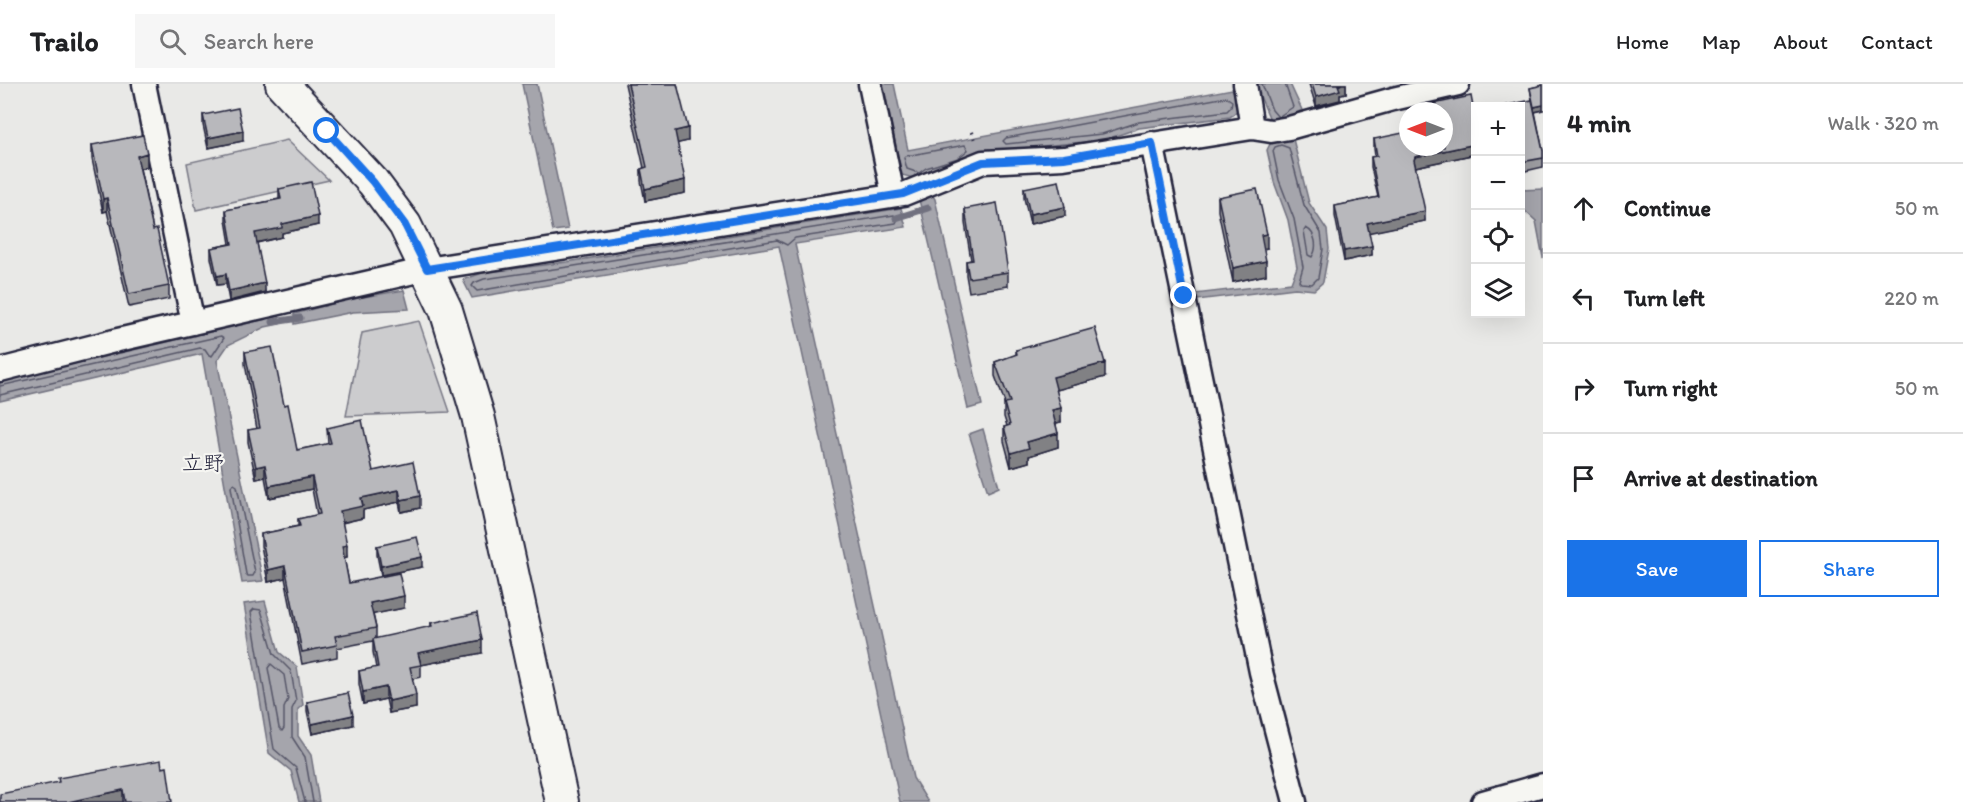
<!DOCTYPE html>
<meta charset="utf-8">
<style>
body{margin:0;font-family:Itim,"Klee One",sans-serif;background:#f6f6f6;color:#202124}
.controls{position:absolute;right:18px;top:18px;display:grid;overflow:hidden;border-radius:0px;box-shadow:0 6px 24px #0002}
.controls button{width:54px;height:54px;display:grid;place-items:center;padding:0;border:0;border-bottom:2px solid #e0e0e0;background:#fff;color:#202124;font:30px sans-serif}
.compass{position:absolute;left:1399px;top:18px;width:54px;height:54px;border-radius:50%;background:#fff;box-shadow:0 6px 24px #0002;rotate:270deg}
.stop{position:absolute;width:18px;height:18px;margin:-14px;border:4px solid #1a73e8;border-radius:50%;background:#fff}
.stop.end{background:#1a73e8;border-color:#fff;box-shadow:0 2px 6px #0008}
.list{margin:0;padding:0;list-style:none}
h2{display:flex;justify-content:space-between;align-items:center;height:78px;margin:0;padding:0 24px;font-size:26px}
h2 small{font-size:20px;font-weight:400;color:#757577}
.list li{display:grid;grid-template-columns:39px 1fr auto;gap:18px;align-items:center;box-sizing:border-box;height:90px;padding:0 24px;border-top:2px solid #e0e0e0}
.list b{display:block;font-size:22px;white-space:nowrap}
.list em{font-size:20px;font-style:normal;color:#757577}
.actions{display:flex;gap:12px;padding:18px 24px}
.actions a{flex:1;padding:14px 0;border:2px solid #1a73e8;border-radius:0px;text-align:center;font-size:21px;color:#1a73e8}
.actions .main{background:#1a73e8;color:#fff}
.icon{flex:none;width:33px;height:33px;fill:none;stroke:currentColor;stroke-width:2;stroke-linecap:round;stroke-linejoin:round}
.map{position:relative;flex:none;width:1543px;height:718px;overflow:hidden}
header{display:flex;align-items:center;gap:36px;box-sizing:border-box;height:84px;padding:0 30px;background:#fff;border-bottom:2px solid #e0e0e0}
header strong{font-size:28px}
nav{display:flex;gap:33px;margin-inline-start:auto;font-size:21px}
.search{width:420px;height:54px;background:#f6f6f6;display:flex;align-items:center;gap:15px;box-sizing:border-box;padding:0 21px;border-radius:0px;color:#757577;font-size:22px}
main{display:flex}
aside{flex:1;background:#fff}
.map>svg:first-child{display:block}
</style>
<header>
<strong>Trailo</strong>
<div class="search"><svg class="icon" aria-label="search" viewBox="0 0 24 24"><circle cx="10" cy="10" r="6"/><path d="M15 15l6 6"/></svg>Search here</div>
<nav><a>Home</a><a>Map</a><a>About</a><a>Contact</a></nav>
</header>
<main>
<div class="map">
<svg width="1543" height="718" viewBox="0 0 1543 718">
<rect width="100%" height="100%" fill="#e9e9e7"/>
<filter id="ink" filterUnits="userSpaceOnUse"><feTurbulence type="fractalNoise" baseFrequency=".0167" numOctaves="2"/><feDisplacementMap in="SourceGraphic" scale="12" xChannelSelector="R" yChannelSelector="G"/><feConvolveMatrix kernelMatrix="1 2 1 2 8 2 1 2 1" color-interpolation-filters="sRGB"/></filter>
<g filter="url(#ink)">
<!-- green -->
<path fill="#ccccce" stroke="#777784" stroke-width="1.5" d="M287,56L329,96L196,126L187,79Z
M419,237L450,328L346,332L362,249Z"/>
<!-- water -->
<path fill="#a5a5ac" stroke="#71717f" stroke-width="1.5" d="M522,0H537L568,145L553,147Z
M883,0H894L908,66L1232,5L1235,11L1257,8L1256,0H1290L1302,26L1282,38L1286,57L1293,55L1309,119L1327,146L1329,165L1323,198L1314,206L1295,204L1197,216L1194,210L1291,199L1297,183L1288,136L1274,98L1267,66L1271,58L1277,56C1273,40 1266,27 1260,12L1237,19L1239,25L1230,33L1139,44L1104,56L982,68L929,106L935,115L982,321L968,325L914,94L902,91Z
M1543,105V174L1536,137L1525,127L1520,128L1521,106Z
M901,124L906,143L795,160L913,694L928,718H900L779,162L472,214L463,196L482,189L567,178Z
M404,206L409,225L353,228L294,240V230L346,216Z
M279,232L280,240L265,243L228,261L217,277L263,497L242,499L202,270L0,317V297Z
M983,345L999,403L988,408L969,350Z
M265,517L279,568L297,583L303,621L298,625V652L311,671L319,718H299L291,687L269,669L244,520Z"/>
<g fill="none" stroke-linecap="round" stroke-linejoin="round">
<!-- shore -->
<path stroke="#565668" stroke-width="1.5" d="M1262,0L1272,26L1278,33L1293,23L1285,0
M1226,13L1232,17L1231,23L1227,27L1139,38L1102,50L1006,60L1003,57L1006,54Z
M965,61L968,66L958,74L926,84L919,89L907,85L904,74L906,72Z
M1281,61L1289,64L1304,121L1321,149L1323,165L1318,194L1312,200L1301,199L1299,197L1303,183L1294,135L1279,96L1273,67L1275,63Z
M894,131L898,135L896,139L795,154L787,161L777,156L477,207L472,202L474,199L484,195L568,183Z
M1306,144C1316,149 1318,164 1312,173L1308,171L1304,147Z
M0,302L221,252L224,254L212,272L209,271L205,265L200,264L0,311
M234,400L237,402L255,488L253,492H248L246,490L231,403Z
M271,580L284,591L288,615L284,624V644L282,647L279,644L268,584Z
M305,718L296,684L274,665L251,528L254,525L261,526L274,570L291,587L296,617L292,625V653L305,673L313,718"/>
<!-- stream -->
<path stroke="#71717f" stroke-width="7" d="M896,134L928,124
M273,238L300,234"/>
<!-- street casing -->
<g stroke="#22223b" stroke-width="27">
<path id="street" d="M144,0L193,239
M870,0L893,111
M1245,0L1252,44
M1152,59L1261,588L1295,718
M0,286L118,256L427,185L904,110L983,78L1064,74L1252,44L1271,47L1289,44L1393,15L1458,0
M1483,718L1543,701"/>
</g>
<!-- secondary casing -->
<g stroke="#22223b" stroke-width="36">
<path id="secondary" d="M282,0L373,98L405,141L446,226L478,332L562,718"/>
</g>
<!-- path -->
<path stroke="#22223b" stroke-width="4" stroke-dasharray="1.5 4.5" stroke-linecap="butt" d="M972,48L976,58"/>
<!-- street -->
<use href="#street" stroke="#f6f6f2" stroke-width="22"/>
<!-- secondary -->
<use href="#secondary" stroke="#f6f6f2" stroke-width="32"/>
</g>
<!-- wall -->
<path fill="#9e9ea2" stroke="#22223b" stroke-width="1.5" d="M625,0H677L688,57L677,59L685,109L645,117L641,97V85L644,84Z
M1309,0H1346V9L1340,10V16L1316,22Z
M1543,1V26L1535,28L1543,67V83L1521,88V22L1532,16L1530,4Z
M203,31L243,57L208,64L203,41Z
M1374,55L1408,63L1476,70L1415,83L1425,137L1369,148L1372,171L1344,177L1335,132V122L1378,113L1371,83V73L1375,72L1374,65Z
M92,61L147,83L140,84L153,146L169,202V215L129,223L107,127L103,128L92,75Z
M1024,104L1065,132L1030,140L1024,114Z
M279,105L318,141L282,149V153L257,159L265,208L229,217L226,200L217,201L211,174V164L230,160L226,136V126L279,115Z
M1218,113L1267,164L1263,165L1266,191L1233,198L1218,127Z
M965,125L1008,188V202L969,208L966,191V177L971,176L965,139Z
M1016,266L1105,293L1056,306L1061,338L1056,339L1058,363L1029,372V378L1011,383L1004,357V343L1007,342L1004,333V319H1005L995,292V278L1016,271Z
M245,268L284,321L297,366L328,360L327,344L373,387L420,424L401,428L399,418L363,426V434L342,439L347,473L344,474L349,499L404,524L373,530L376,544V555L431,543V539L482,569L421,581V593L412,595L416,624L389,629L386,615L363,620L359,600V587L376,584L373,568V557L337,564V573L302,580L285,494L268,498L261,462V450L298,442V435L317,431L312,405L269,414L265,393L256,395L248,358V346L257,345L245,280Z
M377,462L422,483L381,491L377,471Z
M307,618L353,641L312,650L307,627Z"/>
<!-- shaded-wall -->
<path fill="#818184" stroke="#22223b" stroke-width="1.5" d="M1342,0H1346V9L1340,10V16L1316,22V13Z
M1543,21V26L1534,28V23Z
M688,44V57L675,60V47Z
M243,47V57L208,64V54Z
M1476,60V70L1415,83L1414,76L1415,73Z
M147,69V83L137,85V72Z
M685,96V109L645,117V105Z
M107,114V127L103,128V115Z
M1065,123V132L1030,140V130Z
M1425,127V137L1367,149V139Z
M318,132V141L282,149V153L255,159V149L282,140Z
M1267,150V164L1261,165V151Z
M1372,162V171L1344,177V167Z
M1266,177V191L1233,198V184Z
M226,190V200L217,201V192Z
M265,199V208L229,217V207Z
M1105,279V293L1053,307V293Z
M1061,324V338L1052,340V326Z
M1058,349V363L1029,372V378L1011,383V369L1027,358Z
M265,381V393L256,395V383Z
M312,393V405L269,414V402Z
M399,406V418L363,426V434L340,439V427L361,414Z
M420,412V424L401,428V416Z
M347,461V473L342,474V462Z
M422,473V483L381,491V482Z
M285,482V494L268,498V486Z
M404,512V524L370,531V519Z
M482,556V569L421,581L418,569Z
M386,603V615L363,620V608Z
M416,611V624L389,629V617Z
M353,631V641L312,650V640Z
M123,706V718H68Z"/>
<!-- building -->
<path fill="#b8b8bc" stroke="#22223b" stroke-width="1.5" d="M628,0H677L688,44L675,47L685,96L645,105L641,85L647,83Z
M1312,0H1342L1338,1L1340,6L1316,13Z
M1543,1V21L1534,23L1530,4Z
M1471,12L1474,28H1476V45L1473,46L1476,60L1415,73L1414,76L1425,127L1367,139L1372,162L1344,167L1335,122L1379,113L1371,73L1377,72L1374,55L1408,48V63H1444V27H1410V25Z
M1532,16L1543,67V74L1521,78V22H1503Z
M238,24L243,47L208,54L203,31Z
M143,51L147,69L137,72L153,146L157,145L169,202L129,210L107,114L103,115L92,61Z
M1059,97L1065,123L1030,130L1024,104Z
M311,98L318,132L282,140V144L255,149L265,199L229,207L226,190L217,192L211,164L232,160L226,126L281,115L279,105Z
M1257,105L1267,150L1261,151L1266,177L1233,184L1218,113Z
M997,119L1008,188L969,194L966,177L973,176L965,125Z
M1095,244L1105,279L1053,293L1061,324L1052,326L1058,349L1027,358L1029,364L1011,369L1004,343L1010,341L1004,319L1010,318L995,278L1017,270L1016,266Z
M272,263L284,321L288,320L297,366L331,359L327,344L362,336L373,387L413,378L420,412L401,416L399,406L361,414L363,422L340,427L347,461L342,462L349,499L399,489L404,512L370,519L376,544L335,552L337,561L302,568L285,482L268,486L261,450L300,442L298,435L320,430L312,393L269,402L265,381L256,383L248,346L260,344L245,268Z
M417,453L422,473L381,482L377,462Z
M477,529L482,556L418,569L421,581L410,583L416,611L389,617L386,603L363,608L359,587L378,583L373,555L432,542L431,539Z
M348,609L353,631L312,640L307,618Z
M161,676L162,684L167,683L172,718H125L123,706L68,718H0V710L59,698L58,694Z"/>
</g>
<g fill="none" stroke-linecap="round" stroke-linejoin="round" filter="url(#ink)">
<!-- route -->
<path stroke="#1a73e8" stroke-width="8" d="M327,47L373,98L405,141L427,185L903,110L983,78L1064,74L1152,59L1184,212"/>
</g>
<g text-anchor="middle" stroke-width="4.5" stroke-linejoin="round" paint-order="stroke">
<!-- neighbourhood labels -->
<g font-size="21" fill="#22223b" stroke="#f6f6f2">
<text x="203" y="386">立野</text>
</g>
</g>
</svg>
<div class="controls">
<button>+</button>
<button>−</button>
<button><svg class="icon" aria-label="locate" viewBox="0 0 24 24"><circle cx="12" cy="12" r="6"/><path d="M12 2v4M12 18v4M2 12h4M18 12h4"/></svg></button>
<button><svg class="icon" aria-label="layers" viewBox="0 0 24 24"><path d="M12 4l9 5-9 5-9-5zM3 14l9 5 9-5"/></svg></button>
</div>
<svg class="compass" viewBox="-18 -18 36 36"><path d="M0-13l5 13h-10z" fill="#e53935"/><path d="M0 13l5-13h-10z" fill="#757577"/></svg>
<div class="stop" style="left:327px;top:47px"></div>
<div class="stop end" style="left:1184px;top:212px"></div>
</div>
<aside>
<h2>4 min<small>Walk · 320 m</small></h2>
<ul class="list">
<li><svg class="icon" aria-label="ahead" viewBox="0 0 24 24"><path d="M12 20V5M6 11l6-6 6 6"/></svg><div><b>Continue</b></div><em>50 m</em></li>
<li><svg class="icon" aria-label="left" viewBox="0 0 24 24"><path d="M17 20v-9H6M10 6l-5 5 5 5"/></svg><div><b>Turn left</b></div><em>220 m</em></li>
<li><svg class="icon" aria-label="right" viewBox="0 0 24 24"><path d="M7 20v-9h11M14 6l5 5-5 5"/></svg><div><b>Turn right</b></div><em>50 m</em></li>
<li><svg class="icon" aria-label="arrive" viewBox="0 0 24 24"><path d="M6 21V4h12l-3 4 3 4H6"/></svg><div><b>Arrive at destination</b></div></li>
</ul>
<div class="actions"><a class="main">Save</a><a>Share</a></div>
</aside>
</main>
